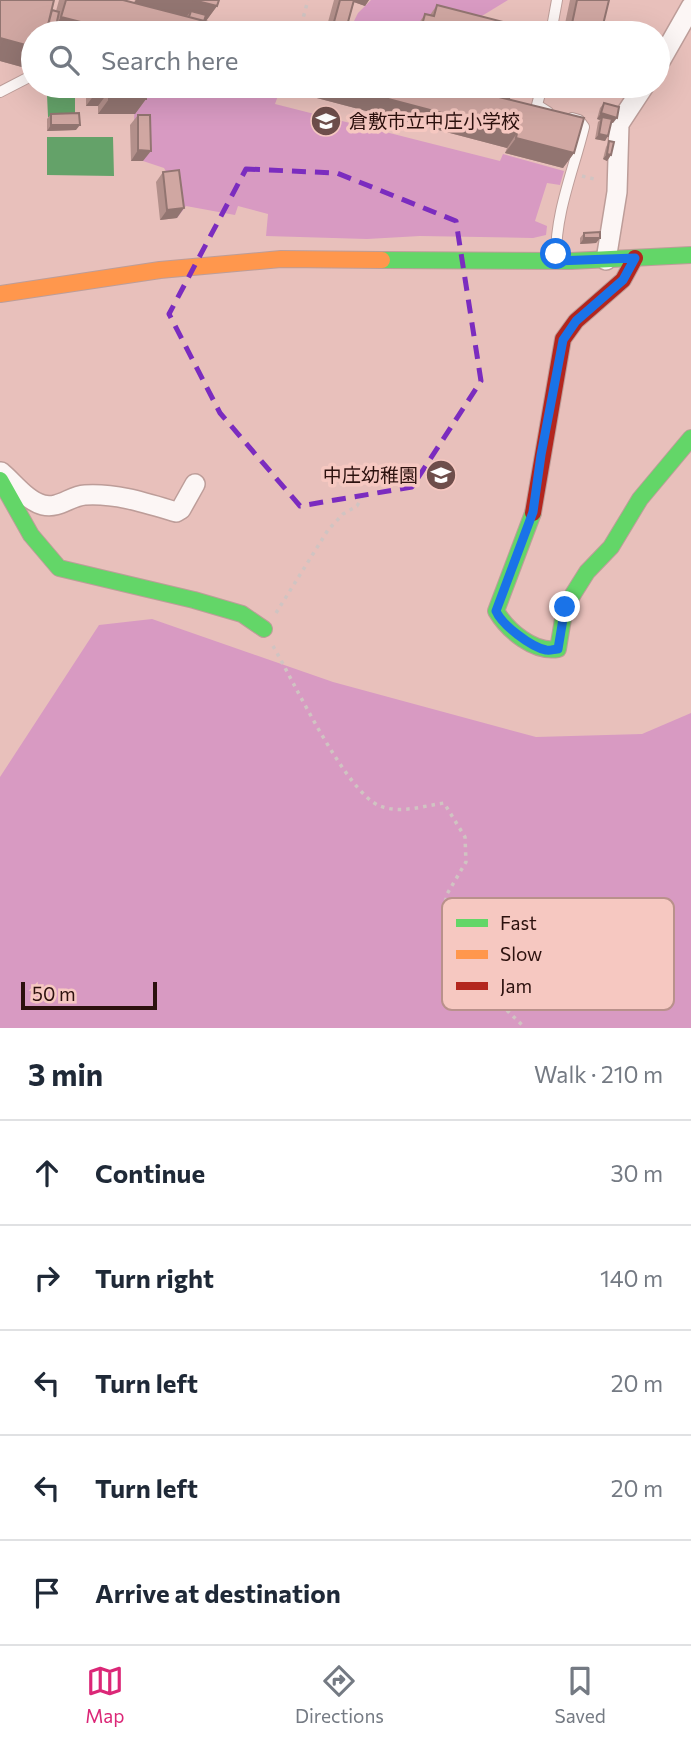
<!DOCTYPE html>
<meta charset="utf-8">
<style>
body{margin:0;font-family:Commissioner,"Noto Sans JP",sans-serif;background:#f6f6f7;color:#1f2937}
.scale{position:absolute;left:21px;bottom:18px;width:136px;box-sizing:border-box;padding-left:7px;border:4px solid #2c110e;border-top:0;font-size:19px;line-height:24px;white-space:nowrap;color:#2c110e;-webkit-text-stroke:5px #f6c8c1;paint-order:stroke}
.stop{position:absolute;width:21px;height:21px;margin:-16px;border:5px solid #1a73e8;border-radius:50%;background:#fff}
.stop.end{background:#1a73e8;border-color:#fff;box-shadow:0 2px 7px #0008}
.list{margin:0;padding:0;list-style:none}
h2{display:flex;justify-content:space-between;align-items:center;height:91px;margin:0;padding:0 28px;font-size:30px}
h2 small{font-size:23px;font-weight:400;color:#747a83}
.list li{display:grid;grid-template-columns:46px 1fr auto;gap:21px;align-items:center;box-sizing:border-box;height:105px;padding:0 28px;border-top:2px solid #e0e1e3}
.list b{display:block;font-size:26px;white-space:nowrap}
.list em{font-size:23px;font-style:normal;color:#747a83}
.icon{flex:none;width:38px;height:38px;fill:none;stroke:currentColor;stroke-width:2;stroke-linecap:round;stroke-linejoin:round}
.map{position:relative;flex:none;width:691px;height:1028px;overflow:hidden}
.search{position:absolute;background:#fff;box-shadow:0 7px 28px #0002;left:21px;right:21px;top:21px;height:77px;display:flex;align-items:center;gap:18px;box-sizing:border-box;padding:0 24px;border-radius:38px;color:#747a83;font-size:26px}
.sheet{height:616px;background:#fff}
nav{display:flex;justify-content:space-around;align-items:center;box-sizing:border-box;height:98px;border-top:2px solid #e0e1e3;background:#fff;font-size:19px;color:#747a83}
nav a{display:grid;justify-items:center;gap:4px}
nav .on{color:#db2777}
.map>svg:first-child{display:block}
</style>
<div class="map">
<svg width="691" height="1028" viewBox="0 0 691 1028">
<rect width="100%" height="100%" fill="#e8c0bb"/>
<!-- green -->
<path fill="#d89ac2" d="M371,0H508L472,22L430,15L406,33H348L358,13Z
M135,86H182L202,91L204,86H250L279,93L275,104L500,161L503,154L564,171L560,185L547,183L535,221L547,226L546,235L533,238L420,236L367,239L266,236L268,214L238,206L235,215L186,206L177,218L171,180L164,168L143,161V126L134,125Z
M152,619L333,682L536,737L642,734L691,713V1028H0V777L99,625Z"/>
<!-- water -->
<path fill="#64a269" d="M47,95H75V117H48Z
M47,137H113L114,176L47,175Z"/>
<g fill="none" stroke-linecap="round" stroke-linejoin="round">
<!-- lane casing -->
<g stroke="#bd9d99" stroke-width="12">
<path id="lane" d="M551,33L557,0
M542,86L537,105L548,112
M0,92L33,75
M556,260C555,213 573,172 584,127L579,120L572,118"/>
</g>
<!-- street casing -->
<g stroke="#bd9d99" stroke-width="22">
<path id="street" d="M658,65L691,7
M606,260L617,192L619,124L644,86
M1,472C13,482 27,501 43,505C59,509 70,496 85,495C116,493 146,503 176,512L181,509L195,484"/>
</g>
<!-- fast casing -->
<g stroke="#bd9d99" stroke-width="18">
<path id="fast" d="M382,260L571,261L691,255
M0,480L31,535L59,568L194,600L242,614L264,629
M533,513L496,611C508,631 534,653 558,649L565,607L587,572L611,547L640,499L691,438"/>
</g>
<!-- slow casing -->
<g stroke="#bd9d99" stroke-width="18">
<path id="slow" d="M0,294L160,270L281,259L382,260"/>
</g>
<!-- jam casing -->
<g stroke="#bd9d99" stroke-width="18">
<path id="jam" d="M533,513L563,339L576,321L623,280L635,258"/>
</g>
<!-- path -->
<path stroke="#d0c4c2" stroke-width="3.5" stroke-dasharray="3.5 5" stroke-linecap="butt" d="M299,33L308,0
M582,176L598,180
M276,613L328,530L343,514L357,506L365,492
M273,646C293,680 346,793 380,806C400,814 423,806 444,803L465,837L466,862L447,894L443,916L446,936L457,961L525,1028"/>
<!-- lane -->
<use href="#lane" stroke="#fcf6f5" stroke-width="10"/>
<!-- street -->
<use href="#street" stroke="#fcf6f5" stroke-width="19"/>
<!-- fast -->
<use href="#fast" stroke="#63d668" stroke-width="16"/>
<!-- slow -->
<use href="#slow" stroke="#ff974d" stroke-width="16"/>
<!-- jam -->
<use href="#jam" stroke="#b3261e" stroke-width="16"/>
</g>
<!-- wall -->
<path fill="#b3908b" d="M0,0H54L52,10L56,11L59,0H123L187,17L134,3L135,0H219L217,6L206,21H204L251,33H33V62L29,69L0,61Z
M334,0H369L365,6L354,2L345,33H325Z
M570,0H609L601,33H563Z
M437,5L529,33H412L425,14L430,15Z
M86,86H146V99L135,114H98V106H86Z
M261,86H454L480,92L481,86H513L509,99L574,153L563,168L505,153L507,148L294,92L292,94Z
M604,103L613,123H611L605,141L595,139L598,122L600,120L597,119L600,108Z
M51,114L76,130L47,131V119Z
M138,115L143,161H131L130,125Z
M609,141L611,155L607,161L603,159L606,147Z
M163,172L177,218L160,220L156,182Z
M584,233L600,238L596,243L580,244V238Z"/>
<!-- shaded-wall -->
<path fill="#927571" d="M136,0H193L217,6L206,21L189,17L191,11L187,16L134,3Z
M348,0H369L365,6Z
M61,17L124,33L51,32Z
M0,38L33,47V62L29,69L0,61Z
M182,86H206L202,91Z
M261,86H339L517,133L507,148L294,92L292,94Z
M554,86H603L598,92L591,90L585,98L551,90Z
M97,91H109L98,106H86Z
M109,99H146L135,114H98Z
M601,113L617,118L613,123L601,120L602,117L600,120L597,119Z
M51,125H80L76,130L47,131Z
M599,134L608,136L605,141L595,139Z
M516,138L574,153L563,168L505,153Z
M138,150L151,151L143,161H131Z
M607,154L611,155L607,161L603,159Z
M184,208L177,218L160,220L167,210Z
M584,238H600L596,243L580,244Z"/>
<!-- building -->
<path fill="#d0a7a2" stroke="#927571" stroke-width="2" d="M0,0H54L46,33H33V47L0,38Z
M66,0H123L251,33H124L61,17Z
M193,0H219L217,6Z
M340,0H354L345,33H331Z
M577,0H609L601,33H570Z
M437,5L530,29L529,33H414L416,27L421,29L425,14L434,16Z
M52,10L59,12L56,26L73,30L72,33H46Z
M191,11L206,15L204,21L189,17Z
M97,86H146V99H109V91H97Z
M339,86H454L584,118L574,153L516,138L517,133Z
M486,86H513L509,99L484,93Z
M604,103L619,107L617,118L601,113Z
M79,113L80,125H51V114Z
M138,115H150L151,151L138,150Z
M602,117L612,119L608,136L599,134Z
M609,141L614,142L611,155L607,154Z
M179,170L184,208L167,210L163,172Z
M600,232V238H584V233Z"/>
<g fill="none" stroke-linecap="round" stroke-linejoin="round">
<!-- route -->
<path stroke="#1a73e8" stroke-width="9" d="M556,254V261L635,258L623,280L576,321L563,340L541,455L533,512L496,611C502,625 531,647 546,650C550,651 554,649 558,649L565,607"/>
</g>
<!-- marked area -->
<path fill="none" stroke="#7b2cbf" stroke-width="5" stroke-dasharray="14 9" stroke-linejoin="round" d="M246,169L337,173L456,221L481,381L412,487L300,506L220,413L169,314Z"/>
<!-- icons -->
<defs>
<g id="school-disc" transform="scale(1.575)"><circle r="9.5" fill="#6e4e4b" stroke="#f6c8c1"/><path d="M0-5L7-2L0 1L-7-2ZM-4 1L0 2.5L4 1V4Q0 6-4 4Z" fill="#fff"/></g>
</defs>
<g fill-rule="evenodd">
<use href="#school-disc" x="326" y="121"/>
<use href="#school-disc" x="441" y="475"/>
</g>
<g text-anchor="middle" stroke-width="7" stroke-linejoin="round" paint-order="stroke">
<!-- poi labels -->
<g font-size="19" fill="#2c110e" stroke="#f6c8c1" text-anchor="start">
<text x="349" y="128">倉敷市立中庄小学校</text>
<text x="418" y="482" text-anchor="end">中庄幼稚園</text>
</g>
</g>
<!-- legend -->
<rect x="442" y="898" width="232" height="112" rx="10" fill="#f6c8c1" stroke="#b9918b" stroke-width="2"/>
<rect x="456" y="919" width="32" height="8" fill="#63d668"/>
<rect x="456" y="950" width="32" height="9" fill="#ff974d"/>
<rect x="456" y="982" width="32" height="8" fill="#b3261e"/>
<g font-size="19" fill="#2c110e">
<text x="500" y="930">Fast</text>
<text x="500" y="961">Slow</text>
<text x="500" y="993">Jam</text>
</g>
</svg>
<div class="scale">50 m</div>
<div class="stop" style="left:556px;top:254px"></div>
<div class="stop end" style="left:565px;top:607px"></div>
<div class="search"><svg class="icon" aria-label="search" viewBox="0 0 24 24"><circle cx="10" cy="10" r="6"/><path d="M15 15l6 6"/></svg>Search here</div>
</div>
<section class="sheet">
<h2>3 min<small>Walk · 210 m</small></h2>
<ul class="list">
<li><svg class="icon" aria-label="ahead" viewBox="0 0 24 24"><path d="M12 20V5M6 11l6-6 6 6"/></svg><div><b>Continue</b></div><em>30 m</em></li>
<li><svg class="icon" aria-label="right" viewBox="0 0 24 24"><path d="M7 20v-9h11M14 6l5 5-5 5"/></svg><div><b>Turn right</b></div><em>140 m</em></li>
<li><svg class="icon" aria-label="left" viewBox="0 0 24 24"><path d="M17 20v-9H6M10 6l-5 5 5 5"/></svg><div><b>Turn left</b></div><em>20 m</em></li>
<li><svg class="icon" aria-label="left" viewBox="0 0 24 24"><path d="M17 20v-9H6M10 6l-5 5 5 5"/></svg><div><b>Turn left</b></div><em>20 m</em></li>
<li><svg class="icon" aria-label="arrive" viewBox="0 0 24 24"><path d="M6 21V4h12l-3 4 3 4H6"/></svg><div><b>Arrive at destination</b></div></li>
</ul>
</section>
<nav>
<a class="on"><svg class="icon" aria-label="map" viewBox="0 0 24 24"><path d="M3 6l6-2 6 2 6-2v14l-6 2-6-2-6 2zM9 4v14M15 6v14"/></svg>Map</a>
<a><svg class="icon" aria-label="directions" viewBox="0 0 24 24"><path d="M12 3l9 9-9 9-9-9zM9 14v-3h6M13 9l2 2-2 2"/></svg>Directions</a>
<a><svg class="icon" aria-label="saved" viewBox="0 0 24 24"><path d="M7 4h10v16l-5-4-5 4z"/></svg>Saved</a>
</nav>
